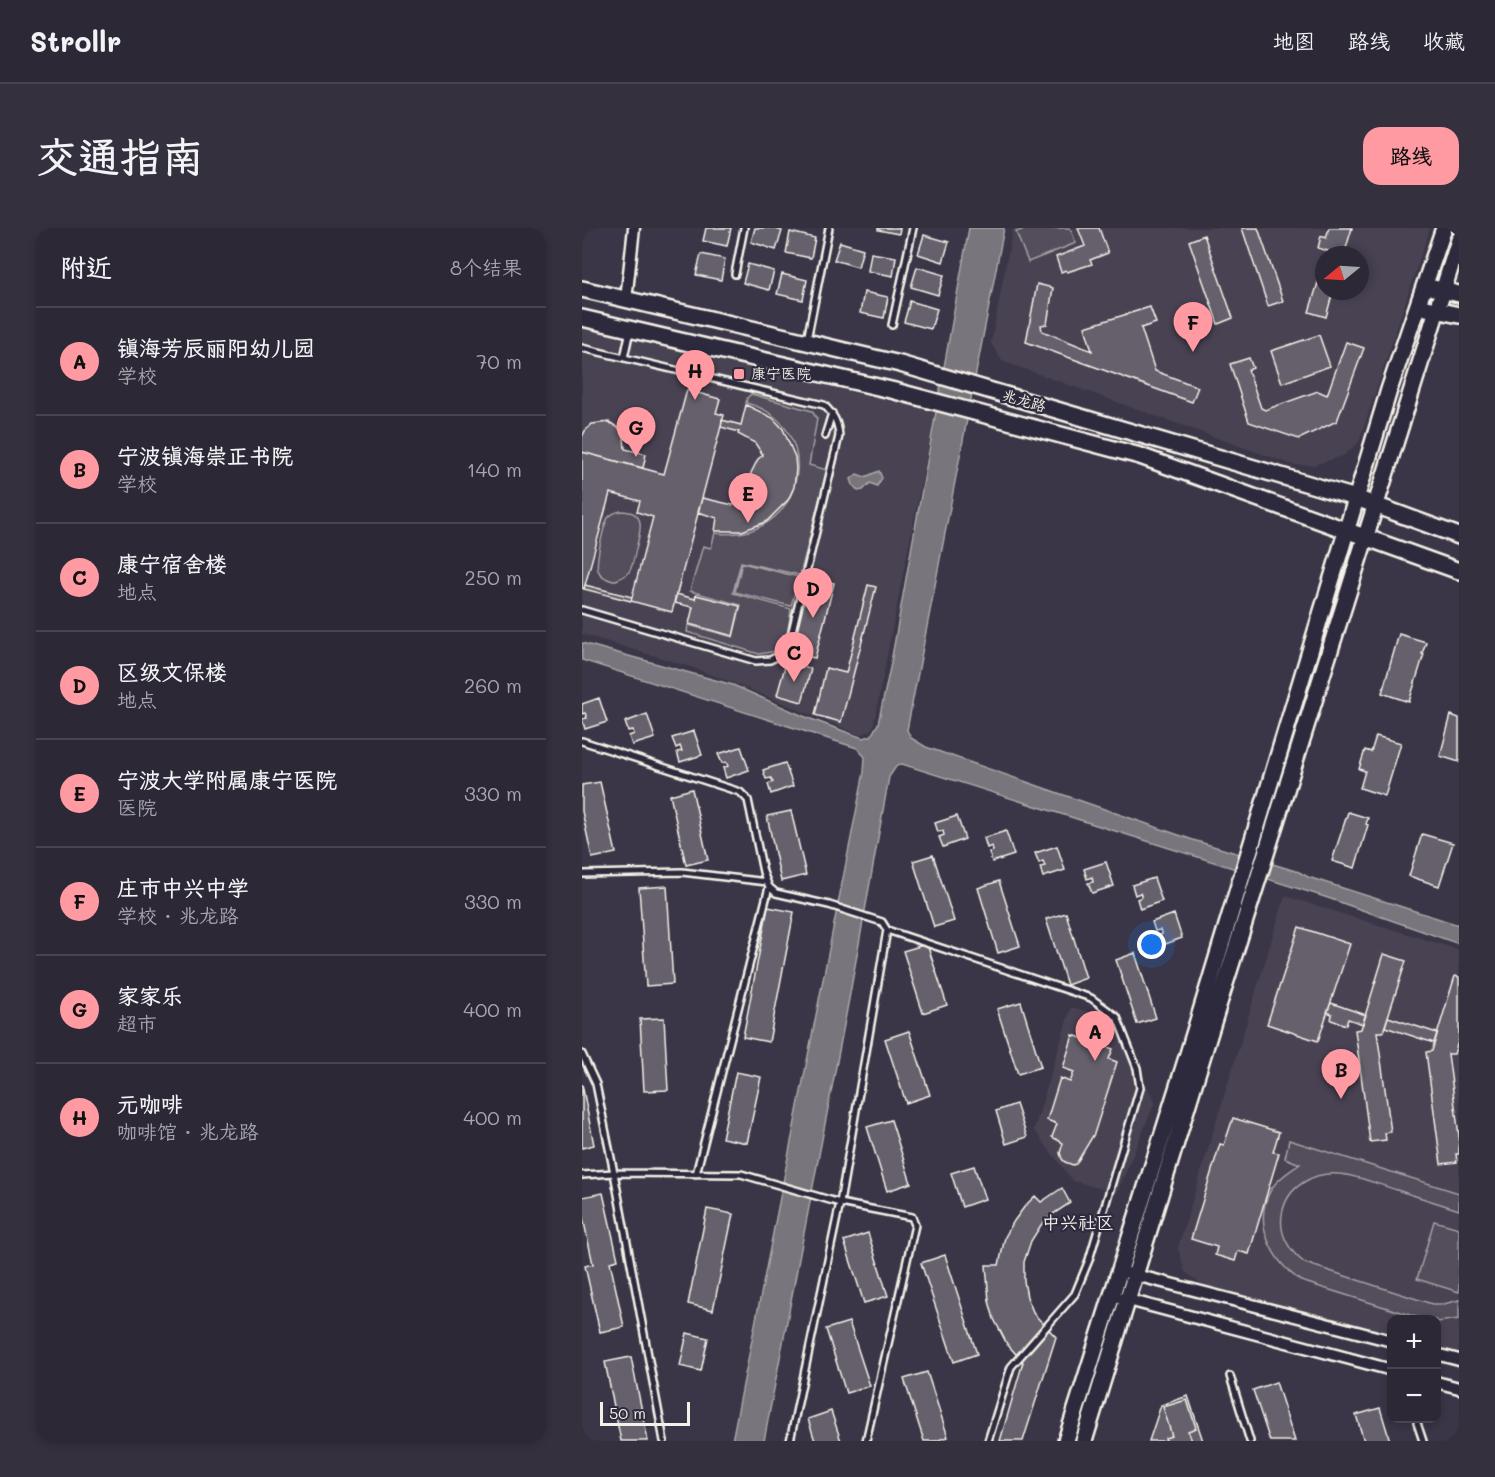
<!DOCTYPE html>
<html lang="zh">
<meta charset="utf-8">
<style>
body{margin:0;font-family:Mali,"LXGW WenKai TC",sans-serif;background:#34303d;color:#f1f3f6}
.controls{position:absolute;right:18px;bottom:18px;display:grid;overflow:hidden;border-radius:12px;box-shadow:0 3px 9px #0003}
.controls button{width:54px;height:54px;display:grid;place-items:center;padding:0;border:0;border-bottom:2px solid #484450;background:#2c2835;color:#f1f3f6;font:30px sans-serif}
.compass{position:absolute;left:733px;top:18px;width:54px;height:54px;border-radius:50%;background:#2c2835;box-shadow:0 3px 9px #0003;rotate:252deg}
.scale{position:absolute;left:18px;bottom:15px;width:90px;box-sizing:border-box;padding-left:6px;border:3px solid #f4f1e8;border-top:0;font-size:16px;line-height:21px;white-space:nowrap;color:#f4f1e8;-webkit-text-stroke:4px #2f2a3d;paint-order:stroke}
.you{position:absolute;left:570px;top:717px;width:21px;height:21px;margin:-15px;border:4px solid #fff;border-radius:50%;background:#1a73e8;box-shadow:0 0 0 9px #1a73e833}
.badge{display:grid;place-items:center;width:39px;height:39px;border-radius:50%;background:#ff9aa2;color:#111;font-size:20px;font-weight:700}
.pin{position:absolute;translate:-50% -50px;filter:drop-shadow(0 2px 3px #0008)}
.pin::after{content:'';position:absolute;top:32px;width:21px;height:18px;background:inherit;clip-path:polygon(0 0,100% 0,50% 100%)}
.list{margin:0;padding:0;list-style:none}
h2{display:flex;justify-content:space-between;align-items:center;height:78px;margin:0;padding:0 24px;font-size:26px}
h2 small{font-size:20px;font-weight:400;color:#a6a6ad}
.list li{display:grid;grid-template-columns:39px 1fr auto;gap:18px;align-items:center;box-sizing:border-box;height:108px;padding:0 24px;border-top:2px solid #484450}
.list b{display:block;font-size:22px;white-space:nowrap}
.list p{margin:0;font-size:20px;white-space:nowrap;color:#a6a6ad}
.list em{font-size:20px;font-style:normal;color:#a6a6ad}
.map{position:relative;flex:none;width:877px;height:1213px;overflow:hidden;border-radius:18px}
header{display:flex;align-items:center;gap:36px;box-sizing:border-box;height:84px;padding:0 30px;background:#2c2835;border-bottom:2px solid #484450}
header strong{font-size:28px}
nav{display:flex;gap:33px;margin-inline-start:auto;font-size:21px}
.intro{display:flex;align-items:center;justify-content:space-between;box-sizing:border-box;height:144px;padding:0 36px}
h1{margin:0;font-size:42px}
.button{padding:15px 27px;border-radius:18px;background:#ff9aa2;color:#111;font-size:21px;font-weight:700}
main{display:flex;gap:36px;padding:0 36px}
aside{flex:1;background:#2c2835;border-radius:18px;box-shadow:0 3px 9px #0003}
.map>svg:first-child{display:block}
</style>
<header>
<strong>Strollr</strong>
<nav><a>地图</a><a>路线</a><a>收藏</a></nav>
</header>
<div class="intro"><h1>交通指南</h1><a class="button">路线</a></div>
<main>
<aside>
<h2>附近<small>8个结果</small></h2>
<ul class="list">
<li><span class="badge">A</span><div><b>镇海芳辰丽阳幼儿园</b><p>学校</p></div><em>70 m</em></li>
<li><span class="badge">B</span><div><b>宁波镇海崇正书院</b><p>学校</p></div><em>140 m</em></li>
<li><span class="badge">C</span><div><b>康宁宿舍楼</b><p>地点</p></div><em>250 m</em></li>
<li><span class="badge">D</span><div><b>区级文保楼</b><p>地点</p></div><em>260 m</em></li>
<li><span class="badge">E</span><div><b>宁波大学附属康宁医院</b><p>医院</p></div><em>330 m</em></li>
<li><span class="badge">F</span><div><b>庄市中兴中学</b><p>学校 · 兆龙路</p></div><em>330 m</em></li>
<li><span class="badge">G</span><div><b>家家乐</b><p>超市</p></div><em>400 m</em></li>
<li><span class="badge">H</span><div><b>元咖啡</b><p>咖啡馆 · 兆龙路</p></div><em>400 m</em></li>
</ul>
</aside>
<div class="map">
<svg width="877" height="1213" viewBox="0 0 877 1213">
<rect width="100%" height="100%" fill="#3b3647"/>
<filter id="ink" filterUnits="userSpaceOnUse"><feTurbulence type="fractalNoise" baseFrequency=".0167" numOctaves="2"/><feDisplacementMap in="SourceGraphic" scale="12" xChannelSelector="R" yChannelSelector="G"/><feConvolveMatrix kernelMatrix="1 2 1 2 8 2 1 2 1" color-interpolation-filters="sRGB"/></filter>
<g filter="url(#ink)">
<!-- built -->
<path fill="#484352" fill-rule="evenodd" d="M431,0H848L777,214L761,228L732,237H711L420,133L409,115ZM742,27H778V63H742Z
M0,98L353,184L291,499L286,504L278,507L157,457L106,438L0,406Z
M703,668L877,722V1124L855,1118L854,1092H810L809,1107L624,1059L603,1044L596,1020Z
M489,779L532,792L573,874L535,965L491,953L452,902Z"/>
<!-- green -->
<path fill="#534e5c" stroke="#a4a0a2" stroke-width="1.5" d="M446,0H488L494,15L446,34L434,4Z
M169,166L230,183L235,191L227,237L245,242L218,347L159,334L151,365L209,381L205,410L194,423L177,426L105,404L106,397L151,409L159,377L108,363L121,318L129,320L133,305C224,317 247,196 164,175L165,170Z
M39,283C66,283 58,304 54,321C52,329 51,338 47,344C43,349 37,351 31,353C24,351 18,348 16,342C13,335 22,296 26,290C29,286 34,284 39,283Z
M160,335L217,349L209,378L153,364Z
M707,912L877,965V982C856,975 836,969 815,962C785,953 751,935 722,954C709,962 702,973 700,987C697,1007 708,1024 723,1035L850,1076H862L877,1072V1091L855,1094L854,1092L841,1091L719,1053C690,1033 669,994 690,960C696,950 708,943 718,936L703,930Z
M852,993L877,1000V1064L835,1051Z"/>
<!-- water -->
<path fill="#78747b" stroke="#aaa6a7" stroke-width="1.5" d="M387,0H422L325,502L329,510L344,519L611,612L717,644L726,649L877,697V716L743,669L320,536L315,537L307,549L267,771L182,1213H150L282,544L283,529L275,520L0,432V415L151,457L221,488L264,504L281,510L289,508L296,496L308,440Z
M297,243L300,250L295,258L288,255L281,262L276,263L271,257L269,251L275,246L283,249Z"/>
<!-- building -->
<path fill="#65616c" stroke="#f4f1e8" stroke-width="1.5" d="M124,0H149L145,18L121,13Z
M173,0H191L200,3L194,22L169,14Z
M296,0H318L317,6L296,2Z
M496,0H517L526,25L508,32L510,36L485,44L484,42L479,44L474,29L503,18Z
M660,0H676L701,73L686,78Z
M747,0H770L762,27H744L746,23L736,20L739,8L744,10Z
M208,4L233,10L229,30L204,25Z
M342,7L367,14L361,34L336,26Z
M622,7L651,90L636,96L607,13Z
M258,14L281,21L276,39L252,32Z
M289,25L314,29L311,48L286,43Z
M119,26L143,31L139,52L114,47Z
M742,35V63H751L744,89L727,84Z
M166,36L192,43L187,62L161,55Z
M335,39L362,47L356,67L329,59Z
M200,46L225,52L221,72L195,66Z
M455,56L471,60L465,96L459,97L460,103L510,123L503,99L568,79L574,95L559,100L573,143L616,159L610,174L444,114Z
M282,64L306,69L302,90L278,85Z
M328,73L355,81L349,101L322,94Z
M737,107L748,138L700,155L689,123Z
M764,114L782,120L755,193L717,211L667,194L648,136L667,130L671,140L666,142L679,180L683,182L736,163L745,167Z
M105,162L138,171L134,185L142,187L90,384L49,373L71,289L55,284L58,273L28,265L2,361L0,360V224L82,246Z
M164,177L191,190L201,201L213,229L214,241L212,259L206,272L184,294L160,303H133L135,290L116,284L120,270L151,277L171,270L167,252L169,245L176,231L181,227L173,215L156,206L157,204L139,199L140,192L159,197Z
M27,194L38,201L42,209L43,221L64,226L61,240L0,224V209L3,203L10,196Z
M228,349L252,355L233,430L210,425Z
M3,357L50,369L49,373L2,361Z
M286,357L294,359L259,494L233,487L244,440L264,445Z
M94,366L113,371L114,367L158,378L151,408L107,396L111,379L92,375Z
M817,406L844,414L840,426H842L827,474L800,465Z
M204,435L229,441L220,474L195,467Z
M17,470L25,494L3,501L0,491L5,490L3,485L0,486V476Z
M65,486L73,510L50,517L47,508L52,506L51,502L46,503L43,494Z
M869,487L877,490V534L858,528Z
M112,503L120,527L98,534L95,524L100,523L98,518L94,520L90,510Z
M794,508L819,515L803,568L778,560L783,543L777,541L783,522L789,524Z
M159,519L167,542L144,550L141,540L146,538L144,534L140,535L136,526Z
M203,535L211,558L189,566L186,556L191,554L189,550L184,551L181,542Z
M18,554L34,625L10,630L0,583V557Z
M110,561L126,632L104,637L88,567Z
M209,583L224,647L199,653L185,588Z
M766,584L786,590L784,596L786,597L773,640L750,633Z
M375,588L383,611L361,619L357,609L362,607L361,603L356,604L353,595Z
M424,603L432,627L410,634L407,624L411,623L410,618L405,620L402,610Z
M840,606L871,615L857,658L827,648Z
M475,618L483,642L461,649L458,639L463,638L461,633L457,635L453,625Z
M351,627L372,693L352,699L331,633Z
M524,634L532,658L510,665L506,655L511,654L510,649L505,651L502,641Z
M572,650L580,673L558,681L555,671L560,669L558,665L553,667L550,657Z
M417,653L438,718L416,725L396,660Z
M85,658L91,756L64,758L57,660Z
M186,679L212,684L187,814L161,809Z
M484,685L504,750L485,757L464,691Z
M592,686L600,710L578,718L575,708L580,706L578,702L573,703L570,694Z
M717,699L768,716L736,813L685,796Z
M345,716L365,777L341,785L321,723Z
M553,725L574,790L555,796L534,732Z
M802,726L824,733L801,804H795L809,904L803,905L804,912L788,914L773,802L779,801Z
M873,748L877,749V811L872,826H866L877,908V926H874L875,934L859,936L844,824L850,823Z
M439,774L459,839L436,846L415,781Z
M749,775L784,787L781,796L766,791L764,797L749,792L750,786L745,784Z
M806,789L855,805L852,815L803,799Z
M82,790L86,862L62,863L58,791Z
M327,803L348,867L324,875L303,811Z
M491,807L531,821L527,831L535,834L512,906L494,936L491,937L483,934L480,931L478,925L481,915L470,909L475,896L465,892L478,850L488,854L492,844L481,840Z
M154,844L179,849L165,915L140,910Z
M0,856L12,917L0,920Z
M434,876L445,909L424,916L414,883Z
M651,890L697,904L691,924L697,925L667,1026L656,1023L653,1033L633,1027L635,1019L609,1011L638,916L642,917Z
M309,892L329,955L305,963L285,899Z
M392,938L403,971L380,979L369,945Z
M480,960L488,975L471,986L459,997L449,1013L442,1034V1053L445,1069L452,1086L474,1109L441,1213H418L441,1134L425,1116L412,1091L407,1073L404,1037H417L423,1009L432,993L443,978L453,968L459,974Z
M21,965L36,1032L28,1034L42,1099L18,1104L3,1038L11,1036L0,985V969Z
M125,981L151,986L131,1082L106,1076Z
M286,1005L306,1068L282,1075L262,1013Z
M363,1027L395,1126L372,1134L339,1035Z
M267,1094L288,1158L264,1165L244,1101Z
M105,1105L126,1110L119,1143L98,1138Z
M49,1129L66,1213H39L23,1134Z
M345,1144L366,1209L353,1213H342L322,1151Z
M694,1154L713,1213H688L671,1162Z
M606,1168L621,1213H567L579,1177Z
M605,1172L614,1200L606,1203L610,1213H584L583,1210L590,1208L581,1179Z
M798,1180L808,1213H782L774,1187Z
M249,1183L259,1213H233L226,1191Z"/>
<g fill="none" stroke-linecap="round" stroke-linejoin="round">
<!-- lane casing -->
<g stroke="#f4f1e8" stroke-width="10">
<path id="lane" d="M153,46L162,0
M310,97L331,0
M225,112L247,0
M0,120L242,177C252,187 256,194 257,208L205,424L188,432L174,433L0,382
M42,130L48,102
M243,208L250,185
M0,513L158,564L166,572L181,644L187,659L194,665L247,677L300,694L305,702L258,975L208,1213
M0,646L100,644L185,654
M305,702L509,770L535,789L555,840L558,860L507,1032L493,1066L429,1139L406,1213
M0,826L14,856L32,945L0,947
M114,946L187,659
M648,1148L668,1213
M835,1195L841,1213
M82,1213L32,945L159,946L258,975L330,989L333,997L284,1213"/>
</g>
<!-- street casing -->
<g stroke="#f4f1e8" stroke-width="15">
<path id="street" d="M44,72L52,0
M538,1043L810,1113
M539,1070L810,1142
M854,1126L877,1132
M854,1154L877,1160"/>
</g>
<!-- secondary casing -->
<g stroke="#f4f1e8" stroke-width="20">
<path id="secondary" d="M851,60L877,66
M0,61L318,136L774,270L877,308
M844,80L877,87
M0,90L313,163L558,228L877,343
M484,1213L606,826L807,162L862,0
M502,1213L636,778L877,12"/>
</g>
<!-- lane -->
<use href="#lane" stroke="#2f2a3d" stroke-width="5"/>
<!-- street -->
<use href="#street" stroke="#2f2a3d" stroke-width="10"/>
<!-- secondary -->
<use href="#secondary" stroke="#2f2a3d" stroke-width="15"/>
</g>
</g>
<!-- markers -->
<rect fill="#ff9aa2" stroke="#2f2a3d" stroke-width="2" x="151" y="140" width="12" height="12" rx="3"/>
<g text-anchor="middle" stroke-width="4.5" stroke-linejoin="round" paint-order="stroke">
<!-- poi labels -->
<g font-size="15" fill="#f4f1e8" stroke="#2f2a3d" text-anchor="start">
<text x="169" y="151">康宁医院</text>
</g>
<!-- street labels -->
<g font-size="15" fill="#f4f1e8" stroke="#2f2a3d">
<text transform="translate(442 173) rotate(16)" y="5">兆龙路</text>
</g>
<!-- quarter labels -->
<g font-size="18" fill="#f4f1e8" stroke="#2f2a3d">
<text x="496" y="1001">中兴社区</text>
</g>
</g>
</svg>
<div class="controls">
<button>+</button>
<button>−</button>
</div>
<svg class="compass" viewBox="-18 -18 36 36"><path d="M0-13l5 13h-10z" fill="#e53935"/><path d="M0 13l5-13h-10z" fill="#a6a6ad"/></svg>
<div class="scale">50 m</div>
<div class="you"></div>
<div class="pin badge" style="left:513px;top:833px">A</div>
<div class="pin badge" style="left:759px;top:871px">B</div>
<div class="pin badge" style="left:212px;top:454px">C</div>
<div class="pin badge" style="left:231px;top:390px">D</div>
<div class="pin badge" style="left:166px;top:295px">E</div>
<div class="pin badge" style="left:611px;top:124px">F</div>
<div class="pin badge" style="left:54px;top:229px">G</div>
<div class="pin badge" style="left:113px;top:172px">H</div>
</div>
</main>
